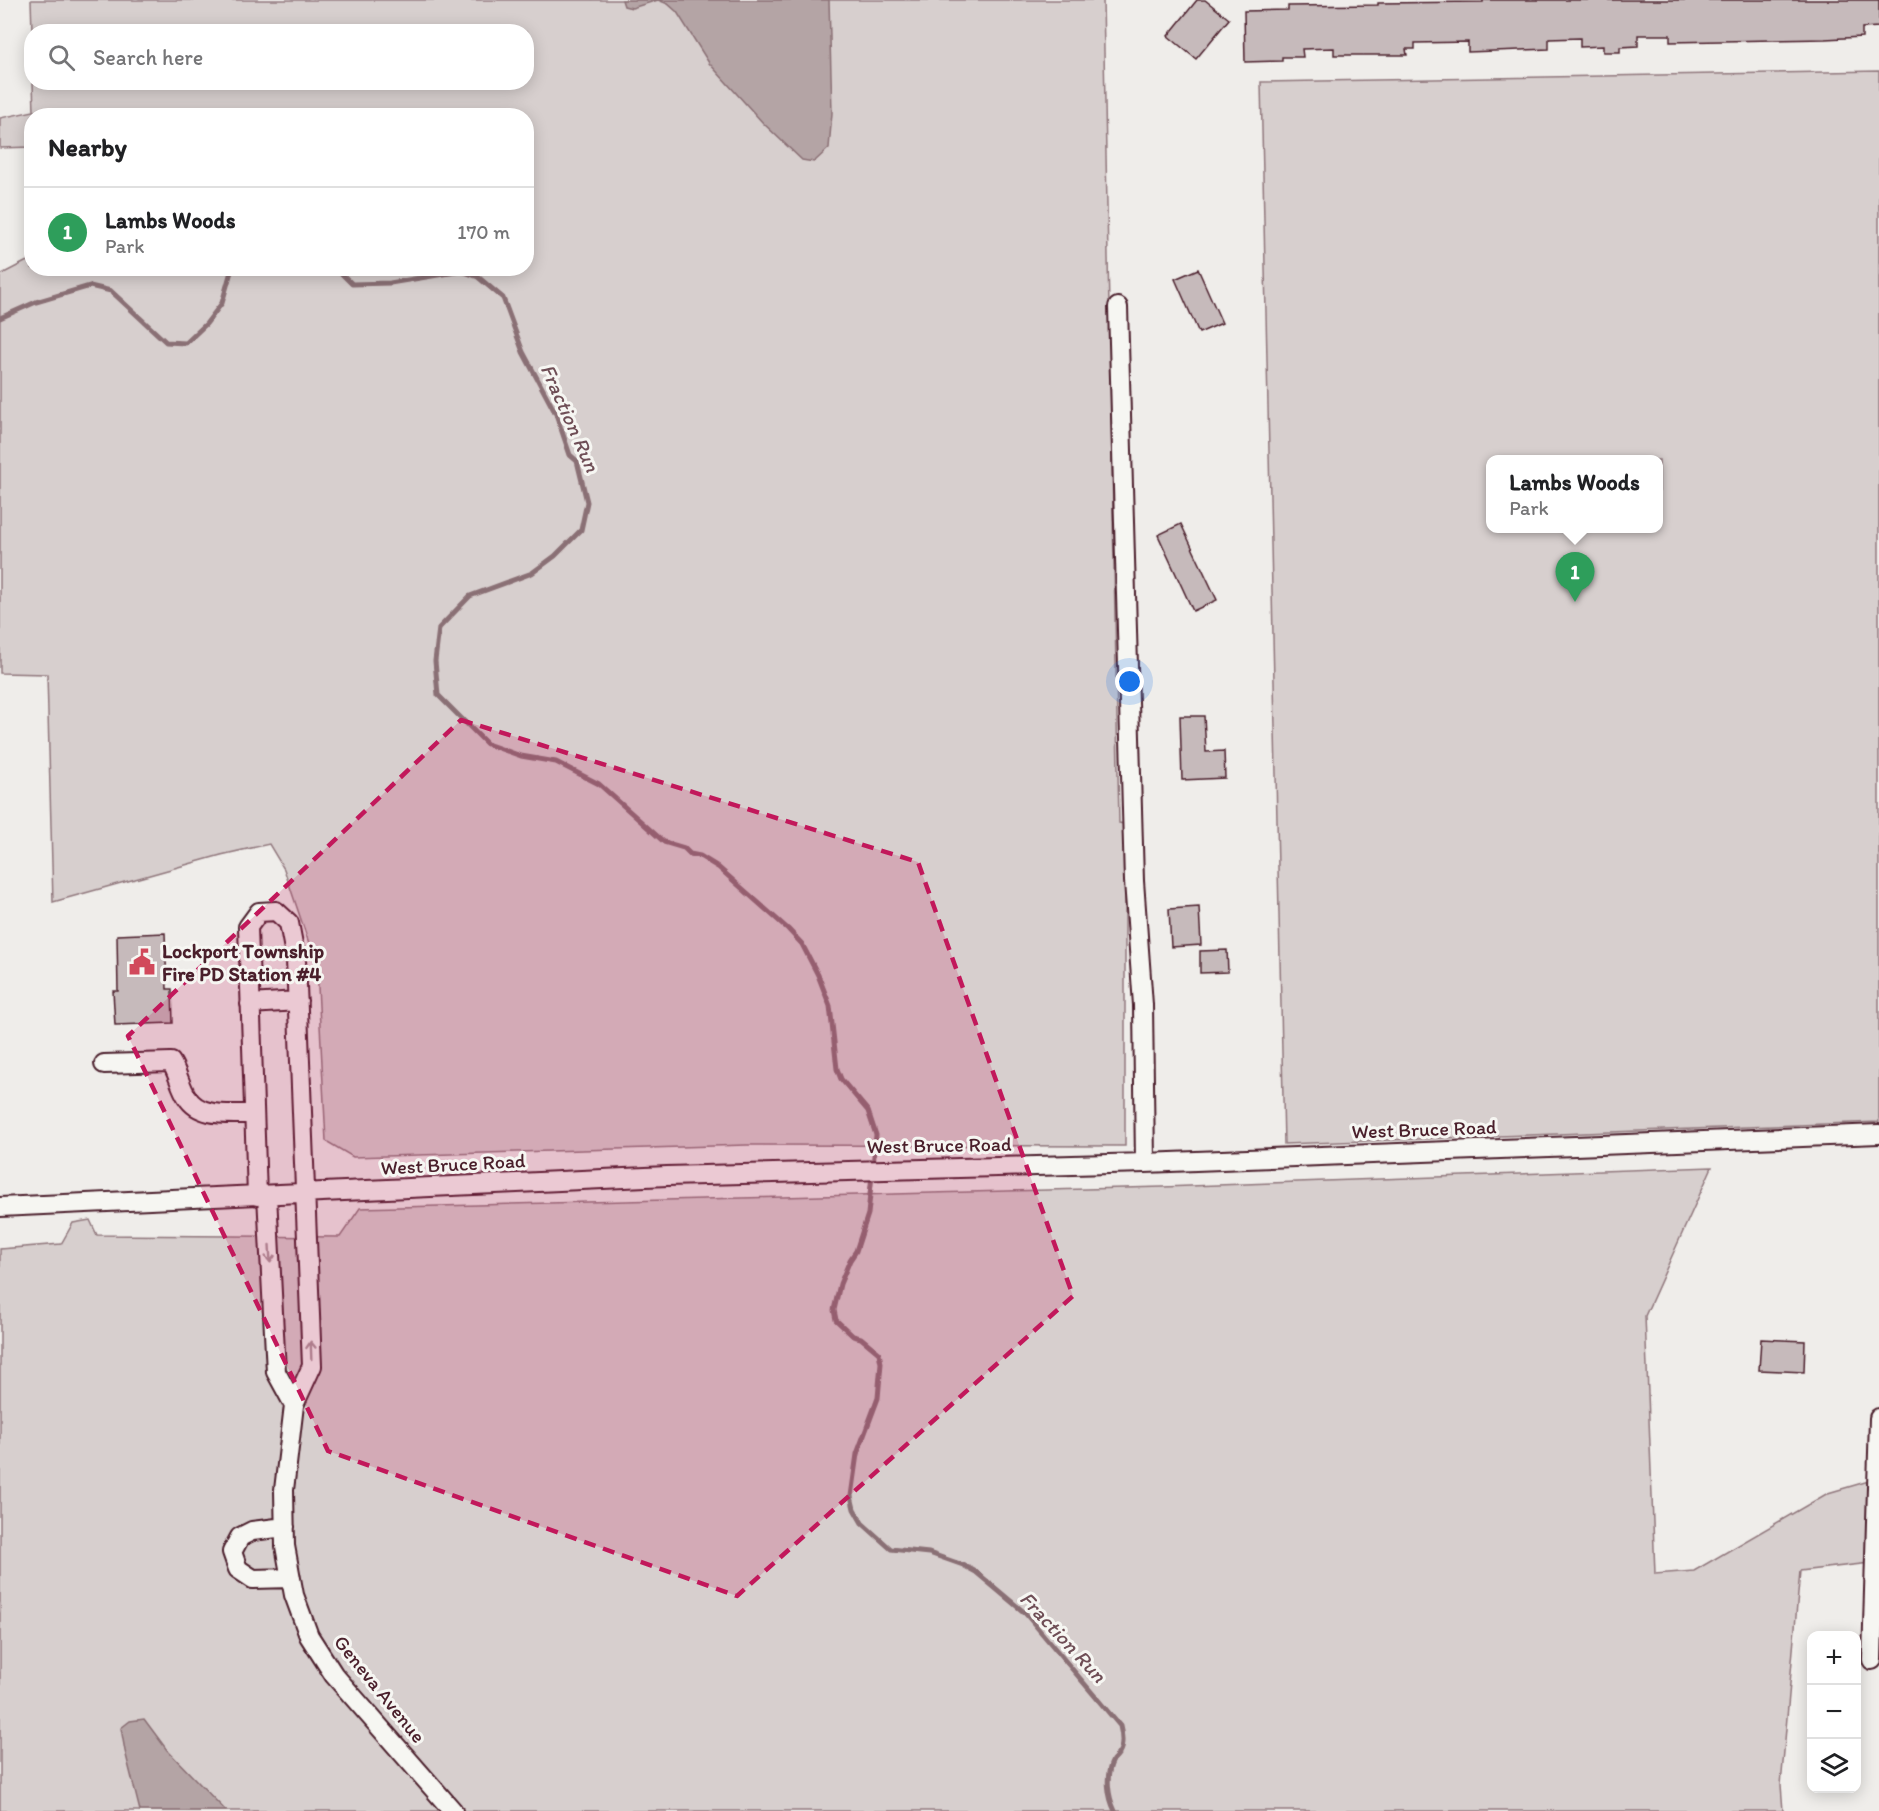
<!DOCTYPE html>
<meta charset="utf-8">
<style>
body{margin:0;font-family:Itim,sans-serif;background:#f6f6f6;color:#202124}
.controls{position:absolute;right:18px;bottom:18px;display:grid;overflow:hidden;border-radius:12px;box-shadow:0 3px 15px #0003}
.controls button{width:54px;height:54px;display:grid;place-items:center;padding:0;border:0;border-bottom:2px solid #e0e0e0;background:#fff;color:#202124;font:30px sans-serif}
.you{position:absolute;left:1130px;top:682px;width:21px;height:21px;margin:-15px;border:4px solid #fff;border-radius:50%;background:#1a73e8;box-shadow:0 0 0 9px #1a73e833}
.badge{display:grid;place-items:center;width:39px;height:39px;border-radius:50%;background:#d1495b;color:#fff;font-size:20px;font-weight:700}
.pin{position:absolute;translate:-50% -50px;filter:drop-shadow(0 2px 3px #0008)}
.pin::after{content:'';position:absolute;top:32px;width:21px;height:18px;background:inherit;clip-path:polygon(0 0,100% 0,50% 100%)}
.popup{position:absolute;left:1486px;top:455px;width:177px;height:78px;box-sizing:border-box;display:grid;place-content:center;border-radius:12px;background:#fff;filter:drop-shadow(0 2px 4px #0005);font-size:20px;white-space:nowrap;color:#757577}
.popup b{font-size:22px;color:#202124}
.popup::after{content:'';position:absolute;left:50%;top:100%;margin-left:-12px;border:12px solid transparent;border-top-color:#fff}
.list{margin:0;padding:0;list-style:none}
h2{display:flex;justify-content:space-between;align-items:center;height:78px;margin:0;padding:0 24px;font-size:26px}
h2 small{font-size:20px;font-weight:400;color:#757577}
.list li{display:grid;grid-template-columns:39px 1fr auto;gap:18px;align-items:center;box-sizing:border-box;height:90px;padding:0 24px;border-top:2px solid #e0e0e0}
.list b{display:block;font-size:22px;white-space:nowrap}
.list p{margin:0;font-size:20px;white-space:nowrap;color:#757577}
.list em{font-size:20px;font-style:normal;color:#757577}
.icon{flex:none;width:33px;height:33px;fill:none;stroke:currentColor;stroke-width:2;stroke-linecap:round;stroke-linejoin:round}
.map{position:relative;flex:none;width:1879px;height:1811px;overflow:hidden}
.search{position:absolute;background:#fff;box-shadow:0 3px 15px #0003;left:24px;top:24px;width:510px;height:66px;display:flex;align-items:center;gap:15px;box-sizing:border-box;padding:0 21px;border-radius:24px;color:#757577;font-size:22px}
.panel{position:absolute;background:#fff;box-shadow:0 3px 15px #0003;left:24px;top:108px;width:510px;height:168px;border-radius:24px}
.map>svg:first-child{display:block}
</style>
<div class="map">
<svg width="1879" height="1811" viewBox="0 0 1879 1811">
<rect width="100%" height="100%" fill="#efedea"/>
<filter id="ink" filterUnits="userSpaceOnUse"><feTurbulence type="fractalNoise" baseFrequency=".0167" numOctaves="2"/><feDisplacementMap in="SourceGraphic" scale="12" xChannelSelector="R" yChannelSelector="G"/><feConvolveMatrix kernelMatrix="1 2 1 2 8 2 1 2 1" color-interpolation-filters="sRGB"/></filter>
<g filter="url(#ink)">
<!-- green -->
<path fill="#d7cfce" stroke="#90777c" stroke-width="1.5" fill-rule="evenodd" d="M31,0H1103L1119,823L1125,824V1146L746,1145L353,1157L326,1141L317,967L284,869L269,844L221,855L53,902L47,674L0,673V275L31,259L32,268H526V116H32L31,147L0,148V118L34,111L33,83L526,82V32L32,31Z
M1879,71V1122L1284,1144L1261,82ZM1491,460H1659V528H1491Z
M1712,1167L1645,1316L1655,1574L1694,1571L1828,1493L1879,1478V1562L1800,1571L1781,1785L1783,1811H0V1249L61,1244L73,1223L90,1220L97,1235L340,1237L360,1208L1163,1187Z"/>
<!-- water -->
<path fill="#b4a4a5" stroke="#8a6f74" stroke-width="1.5" d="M622,0H829L832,113L829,148L814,162L802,160L763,123L709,63L677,12L668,4L658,0L632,8L624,6Z
M144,1719L167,1750L226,1811H140L125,1751L121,1728L130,1721Z"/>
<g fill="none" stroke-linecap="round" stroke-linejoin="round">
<!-- stream -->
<path stroke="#8a6f74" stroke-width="5" d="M336,268L352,284L390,283L462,271L478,277L503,298L523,352L556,414L570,455L577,461L587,502L581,530L555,556L532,573L470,596L439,628L435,661L438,695L487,744L521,756L556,762L599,784L664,842L684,848L690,854L700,856L718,867L788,929L802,944L818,975L830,1006L837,1069L841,1079L868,1111L876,1135L873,1166
M0,318L36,302L90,286L111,291L166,342L186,343L206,324L222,303L232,268
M872,1175L868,1214L856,1251L850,1260L840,1284L834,1310L836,1320L853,1336L861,1338L879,1353L881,1363L878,1398L857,1454L851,1496L854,1509L862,1523L891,1549L929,1553L963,1565L976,1572L1025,1613L1120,1726C1122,1734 1124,1745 1119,1753C1117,1756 1115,1758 1113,1760C1105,1775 1108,1797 1115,1811"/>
</g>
<!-- building -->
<path fill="#c6babb" stroke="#4a1f2b" stroke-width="1.5" d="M1197,0H1205L1229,19L1196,59L1168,36Z
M1483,0H1879V27L1862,28V37L1825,39L1670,42V35H1638V46L1620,47V52H1603V46L1580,47V38L1549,39V49L1468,52V42L1415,43V49H1406L1407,55H1334V48L1302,49L1303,57H1282V61L1245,62L1244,11L1288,10V6L1378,5V3L1483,2Z
M1198,269L1222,323L1199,333L1175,279Z
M1181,524L1217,600L1193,611L1158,535Z
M1180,716H1204L1206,752L1224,751L1225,778L1182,780Z
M1199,907L1201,945L1171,947L1169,909Z
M165,933L167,989H172L173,1023L115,1025L113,991H118L117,935Z
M1227,950L1228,972L1200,973V951Z
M1761,1339L1805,1341L1804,1372L1759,1370Z"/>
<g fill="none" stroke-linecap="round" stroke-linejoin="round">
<!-- minor casing -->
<g stroke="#4a1f2b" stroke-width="22">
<path id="minor" d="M1118,307L1134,881L1143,1005L1145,1163
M250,1004L298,1001
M104,1064L171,1062C178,1073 180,1086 187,1097C200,1119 232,1113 254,1114
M267,1195L276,1372L294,1405
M257,1196L248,927L259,912L276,911L289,923L296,960L312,1366L294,1405L284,1490L285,1546L294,1595L309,1636L334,1675L453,1811
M0,1207L667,1176L1145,1163L1879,1134
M285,1527L252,1531L240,1537L232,1552L238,1569L253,1579L291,1578
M1872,1660L1879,1418"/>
</g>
<!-- minor -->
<use href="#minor" stroke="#f6f6f2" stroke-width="18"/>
</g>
<!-- one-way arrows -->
<defs><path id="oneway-shaft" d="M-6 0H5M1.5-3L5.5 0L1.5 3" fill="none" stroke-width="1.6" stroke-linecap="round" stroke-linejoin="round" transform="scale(1.5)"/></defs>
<g stroke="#a99598">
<use href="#oneway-shaft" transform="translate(270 1254) rotate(87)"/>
<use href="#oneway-shaft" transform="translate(311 1350) rotate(-92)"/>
</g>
</g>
<!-- marked area -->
<path fill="#c2185b" fill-opacity="0.2" stroke="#c2185b" stroke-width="4.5" stroke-dasharray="12 8" stroke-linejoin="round" d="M461,720L918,862L1073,1296L737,1596L328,1451L128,1036Z"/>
<!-- icons -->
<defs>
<g id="civic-bare" transform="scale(2.07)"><path d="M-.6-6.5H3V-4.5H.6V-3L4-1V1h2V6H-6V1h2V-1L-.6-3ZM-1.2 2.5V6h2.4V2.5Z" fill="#d1495b" stroke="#f6f6f2" stroke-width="2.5" paint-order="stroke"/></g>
</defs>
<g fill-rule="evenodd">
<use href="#civic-bare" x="142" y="962"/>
</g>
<g text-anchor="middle" stroke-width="6" stroke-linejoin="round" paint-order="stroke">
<!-- poi labels -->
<g font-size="20" font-weight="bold" fill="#4a1f2b" stroke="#f6f6f2" text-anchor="start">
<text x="162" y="958">Lockport Township<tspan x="162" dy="23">Fire PD Station #4</tspan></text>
</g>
<!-- street labels -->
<g font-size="20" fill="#4a1f2b" stroke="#f6f6f2">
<text transform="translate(1424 1129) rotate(-2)" y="7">West Bruce Road</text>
<text transform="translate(939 1145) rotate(-1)" y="7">West Bruce Road</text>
<text transform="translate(453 1164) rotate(-3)" y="7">West Bruce Road</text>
<text transform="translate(380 1689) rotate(51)" y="7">Geneva Avenue</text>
</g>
<!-- water labels -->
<g font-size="21" font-style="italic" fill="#6f4e56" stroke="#f6f6f2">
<text transform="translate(570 418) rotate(66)" y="7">Fraction Run</text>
<text transform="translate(1063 1637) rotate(47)" y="7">Fraction Run</text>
</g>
</g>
</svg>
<div class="controls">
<button>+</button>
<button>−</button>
<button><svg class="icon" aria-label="layers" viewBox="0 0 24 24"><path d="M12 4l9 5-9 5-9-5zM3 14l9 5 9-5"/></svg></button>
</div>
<div class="you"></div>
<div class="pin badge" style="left:1575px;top:602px;background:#2e9e5b">1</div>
<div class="popup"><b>Lambs Woods</b>Park</div>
<div class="search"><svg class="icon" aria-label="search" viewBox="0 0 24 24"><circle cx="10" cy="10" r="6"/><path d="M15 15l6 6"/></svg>Search here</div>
<section class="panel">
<h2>Nearby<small></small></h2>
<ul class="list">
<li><span class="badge" style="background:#2e9e5b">1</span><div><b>Lambs Woods</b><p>Park</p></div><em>170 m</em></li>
</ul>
</section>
</div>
